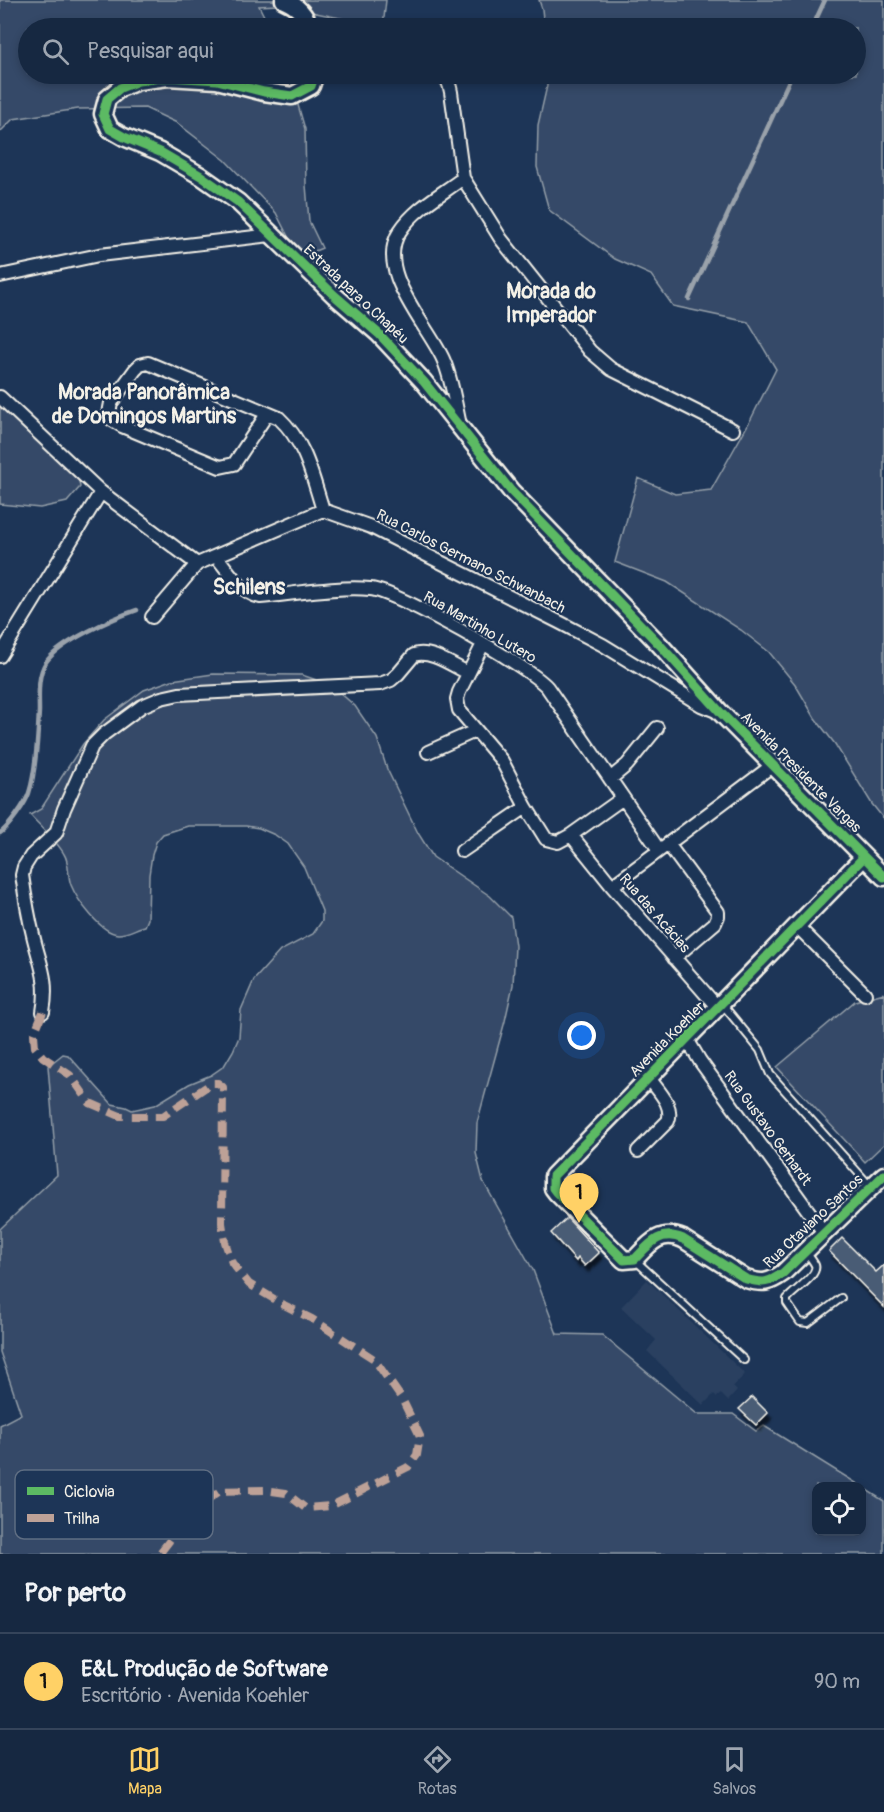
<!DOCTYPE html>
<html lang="pt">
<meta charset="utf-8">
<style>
body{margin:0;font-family:Pangolin,sans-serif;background:#23344c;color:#f1f3f6}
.controls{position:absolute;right:18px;bottom:18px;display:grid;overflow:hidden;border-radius:12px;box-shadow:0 3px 9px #0003}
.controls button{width:54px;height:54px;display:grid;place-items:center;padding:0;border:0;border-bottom:2px solid #35445a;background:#162841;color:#f1f3f6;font:30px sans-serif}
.you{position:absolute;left:582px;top:1036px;width:21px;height:21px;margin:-15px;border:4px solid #fff;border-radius:50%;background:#1a73e8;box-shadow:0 0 0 9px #1a73e833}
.badge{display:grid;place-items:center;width:39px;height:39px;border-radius:50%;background:#ffd166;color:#111;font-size:20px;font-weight:700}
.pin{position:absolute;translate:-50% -50px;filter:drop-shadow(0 2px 3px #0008)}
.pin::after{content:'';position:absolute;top:32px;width:21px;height:18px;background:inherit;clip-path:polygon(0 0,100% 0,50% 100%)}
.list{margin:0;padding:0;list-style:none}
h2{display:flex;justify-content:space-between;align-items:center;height:78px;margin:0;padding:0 24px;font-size:26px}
h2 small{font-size:20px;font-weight:400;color:#9ea6b1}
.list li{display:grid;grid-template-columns:39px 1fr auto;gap:18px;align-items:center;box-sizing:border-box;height:96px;padding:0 24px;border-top:2px solid #35445a}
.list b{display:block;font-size:22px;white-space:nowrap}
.list p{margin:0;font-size:20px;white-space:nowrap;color:#9ea6b1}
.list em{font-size:20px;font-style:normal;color:#9ea6b1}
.icon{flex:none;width:33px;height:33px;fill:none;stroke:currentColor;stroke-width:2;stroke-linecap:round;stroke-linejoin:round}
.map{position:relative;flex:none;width:884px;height:1554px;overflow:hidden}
.search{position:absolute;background:#162841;box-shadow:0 3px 9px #0003;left:18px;right:18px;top:18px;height:66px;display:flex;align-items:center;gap:15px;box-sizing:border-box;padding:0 21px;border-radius:33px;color:#9ea6b1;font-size:22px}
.sheet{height:174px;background:#162841}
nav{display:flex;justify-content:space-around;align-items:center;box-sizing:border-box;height:84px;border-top:2px solid #35445a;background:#162841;font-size:16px;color:#9ea6b1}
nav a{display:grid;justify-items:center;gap:3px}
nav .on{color:#ffd166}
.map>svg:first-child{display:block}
</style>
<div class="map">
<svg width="884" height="1554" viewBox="0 0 884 1554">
<defs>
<filter id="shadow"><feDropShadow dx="3.5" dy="6" stdDeviation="1.5" flood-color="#0009"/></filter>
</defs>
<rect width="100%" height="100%" fill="#1d3557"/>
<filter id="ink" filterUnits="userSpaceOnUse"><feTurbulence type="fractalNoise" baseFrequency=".0167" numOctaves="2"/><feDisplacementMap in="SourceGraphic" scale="12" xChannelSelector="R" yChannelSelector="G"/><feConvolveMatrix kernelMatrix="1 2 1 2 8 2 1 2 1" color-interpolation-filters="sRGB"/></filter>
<g filter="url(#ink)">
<!-- built -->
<path fill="#2a4060" d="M647,1280L745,1374L733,1387L737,1391L728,1401L721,1394L717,1397L714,1394L703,1405L647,1351L656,1340L621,1307Z"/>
<!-- green -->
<path fill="#354a67" stroke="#949ea8" stroke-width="1.5" d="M0,0H386L383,27L278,5L259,6L270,28H28V74H289L305,129L306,185L309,221L322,248L315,251L295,250L276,213L225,160L177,123L145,108L78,109L13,119L0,132Z
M539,0H884V819L872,804L835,744L815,718L795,684L769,652L741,630L667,582L615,562L638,478L675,494L711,490L751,419L776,369L748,322L673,306L651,275L615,259L549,210L537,167L538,125L547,86L546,74H856V28H544L542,9Z
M0,392L39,433L75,458L80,487L67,502L40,508L0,504Z
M213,674L302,675L331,685L355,706L377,738L387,769L418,833L433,857L490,896L511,917L515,946L513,985L505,1021L477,1123L476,1153L483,1181L533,1270L557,1334L602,1335L697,1414H733L756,1431L764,1426L861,1486H816V1532H862V1487L884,1501V1554H0V1425L21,1414L0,1352V1229L57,1175L48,1066L63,1054L68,1055L112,1104L126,1107L132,1110L155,1105L189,1084L211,1075L224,1066L233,1051L239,1037L241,1010L254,980L280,951L313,934L322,921V911L304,867L288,844L275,835L259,828L246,826H188L163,834L156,842L152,855L149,875L148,919L145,926C136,928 128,934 118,934C101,933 77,900 71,885C67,875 70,863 64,854C56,840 41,827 30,815L41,809L83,744L104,720L144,690L172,680Z
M884,993V1144L865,1162L777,1067L855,1001Z"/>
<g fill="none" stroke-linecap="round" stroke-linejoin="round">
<!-- stream -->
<path stroke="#9aa2ab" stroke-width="4.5" d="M812,28L825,0
M689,299L792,74
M0,833C8,828 26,803 29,793C36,772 38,733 39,711C39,695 37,676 46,662C60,642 113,618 137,610"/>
</g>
<!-- building -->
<path fill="#485b74" stroke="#f4f1e8" stroke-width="1.5" filter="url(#shadow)" d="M567,1218L599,1253L585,1266L578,1258L576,1261L551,1233Z
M842,1238L876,1272L884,1265V1307L829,1251Z
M752,1397L768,1413L756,1425L739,1409Z"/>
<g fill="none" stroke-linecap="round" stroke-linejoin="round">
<!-- lane casing -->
<g stroke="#f4f1e8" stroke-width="10">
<path id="lane" d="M723,1005L760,1050L770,1074L871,1187
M806,1252C809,1256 813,1261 815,1265C819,1275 793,1291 787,1299V1303L800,1322L808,1323L841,1298
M635,1260L744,1360"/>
</g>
<!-- street casing -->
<g stroke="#f4f1e8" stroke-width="16">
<path id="street" d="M438,74C447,77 449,82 451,92L463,178L501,239L590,351L611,369L733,430
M0,276L99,255L271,235
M0,397L101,492L197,564L323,510L371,527L559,622L603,645L701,705L716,711
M267,414L234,464L220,467L122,426L112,420L109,413L111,403L135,370L140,365L148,363L279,418C306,443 312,476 323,510
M460,425C455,403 452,379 443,359C427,324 374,270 400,231C415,208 442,194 463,178
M216,556C228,570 241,593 260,597C294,594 337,586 370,589C397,591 528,666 547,687L659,850
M152,617L197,564
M483,644L459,692L457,699L459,710L502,761L526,807L546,839L558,842L571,835L623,798
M0,656L101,492
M428,752L475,731
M610,779L627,765L657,728
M571,835L612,886L718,1008
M668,844L718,912V916L715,923L674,958
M462,851L526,807
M612,886L773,765
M796,925L865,994
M43,1012C49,979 40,965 33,935C28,915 25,896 22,875L24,867L31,856L56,833L64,809L92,746L104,734L142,706L161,698L179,694L380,684L391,680L398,674L414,655C430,649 453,666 468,673
M687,1039L700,1061L825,1234
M638,1151L668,1121C674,1105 658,1091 649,1078"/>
</g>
<!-- secondary casing -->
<g stroke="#f4f1e8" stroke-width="21">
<path id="secondary" d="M284,0C297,5 306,16 310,28
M315,74L311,86L292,96L264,92L217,80L168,77L138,81L120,88L107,99L103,114L110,129L124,137L160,152L201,176L238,202L334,295L379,334L424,382L511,491L660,645L721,713L884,877
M864,857L553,1176V1188L556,1192L624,1260L635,1259C649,1244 660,1229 683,1239L746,1279C763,1284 769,1283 783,1273L884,1175"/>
</g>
<!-- lane -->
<use href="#lane" stroke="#1d3557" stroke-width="6"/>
<!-- street -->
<use href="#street" stroke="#1d3557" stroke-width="12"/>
<!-- secondary -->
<use href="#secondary" stroke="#1d3557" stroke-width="16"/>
<!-- quiet -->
<path stroke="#bda197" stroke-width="8" stroke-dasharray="15 8" stroke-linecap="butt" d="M43,1012L34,1034L35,1047L43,1057L70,1075L90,1103L120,1116H163L212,1083H218L223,1087L222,1223L225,1242L232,1263L249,1284L284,1305L312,1319L374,1359L402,1399L420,1436L417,1455L408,1467L331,1506L305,1508L286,1493L265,1490L220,1491L196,1507L159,1554"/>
<!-- cycleway casing -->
<g stroke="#1d3557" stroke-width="13">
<path id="cycleway" d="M315,74L311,86L292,96L264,92L217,80L168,77L138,81L120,88L107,99L103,114L110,129L124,137L160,152L201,176L238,202L334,295L379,334L424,382L511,491L660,645L721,713L884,877
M864,857L553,1176V1188L556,1192L624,1260L635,1259C649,1244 660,1229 683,1239L746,1279C763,1284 769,1283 783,1273L884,1175"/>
</g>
<!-- cycleway -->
<use href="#cycleway" stroke="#5cba63" stroke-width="9"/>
</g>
</g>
<g text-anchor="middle" stroke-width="4.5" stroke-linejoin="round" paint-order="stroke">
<!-- street labels -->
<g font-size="15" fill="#f4f1e8" stroke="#1d3557">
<text transform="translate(356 294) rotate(43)" y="5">Estrada para o Chapéu</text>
<text transform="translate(471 561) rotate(27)" y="5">Rua Carlos Germano Schwanbach</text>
<text transform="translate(480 627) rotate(30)" y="5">Rua Martinho Lutero</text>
<text transform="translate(801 772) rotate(45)" y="5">Avenida Presidente Vargas</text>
<text transform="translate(655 913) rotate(49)" y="5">Rua das Acácias</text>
<text transform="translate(667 1039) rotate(-45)" y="5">Avenida Koehler</text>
<text transform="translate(768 1128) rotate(54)" y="5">Rua Gustavo Gerhardt</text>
<text transform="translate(813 1221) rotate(-43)" y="5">Rua Otaviano Santos</text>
</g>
<!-- district labels -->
<g font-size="21" font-weight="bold" fill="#f4f1e8" stroke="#1d3557">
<text x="551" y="298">Morada do<tspan x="551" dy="24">Imperador</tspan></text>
<text x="144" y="399">Morada Panorâmica<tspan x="144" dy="24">de Domingos Martins</tspan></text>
<text x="249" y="594">Schilens</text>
</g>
</g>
<!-- legend -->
<rect x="15" y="1470" width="198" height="69" rx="9" fill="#1d3557" stroke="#5e6d82" stroke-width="1.5"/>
<rect x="27" y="1487" width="27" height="8" fill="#5cba63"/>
<rect x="27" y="1514" width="27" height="8" fill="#bda197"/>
<g font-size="16" fill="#f4f1e8">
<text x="64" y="1497">Ciclovia</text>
<text x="64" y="1524">Trilha</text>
</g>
</svg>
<div class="controls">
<button><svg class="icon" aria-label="locate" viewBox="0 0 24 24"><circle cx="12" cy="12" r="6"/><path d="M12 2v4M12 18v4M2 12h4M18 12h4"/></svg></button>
</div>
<div class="you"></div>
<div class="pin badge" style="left:579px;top:1223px">1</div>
<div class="search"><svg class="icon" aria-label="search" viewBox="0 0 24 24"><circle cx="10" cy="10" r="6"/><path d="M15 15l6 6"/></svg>Pesquisar aqui</div>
</div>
<section class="sheet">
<h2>Por perto<small></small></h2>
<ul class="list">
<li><span class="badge">1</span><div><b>E&amp;L Produção de Software</b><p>Escritório · Avenida Koehler</p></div><em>90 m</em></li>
</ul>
</section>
<nav>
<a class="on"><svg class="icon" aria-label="map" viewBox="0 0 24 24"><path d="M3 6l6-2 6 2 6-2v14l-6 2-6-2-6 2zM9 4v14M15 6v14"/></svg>Mapa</a>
<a><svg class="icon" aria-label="directions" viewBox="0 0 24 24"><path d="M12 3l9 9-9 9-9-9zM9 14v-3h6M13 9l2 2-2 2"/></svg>Rotas</a>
<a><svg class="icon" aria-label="saved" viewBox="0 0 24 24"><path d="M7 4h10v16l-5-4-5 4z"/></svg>Salvos</a>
</nav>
